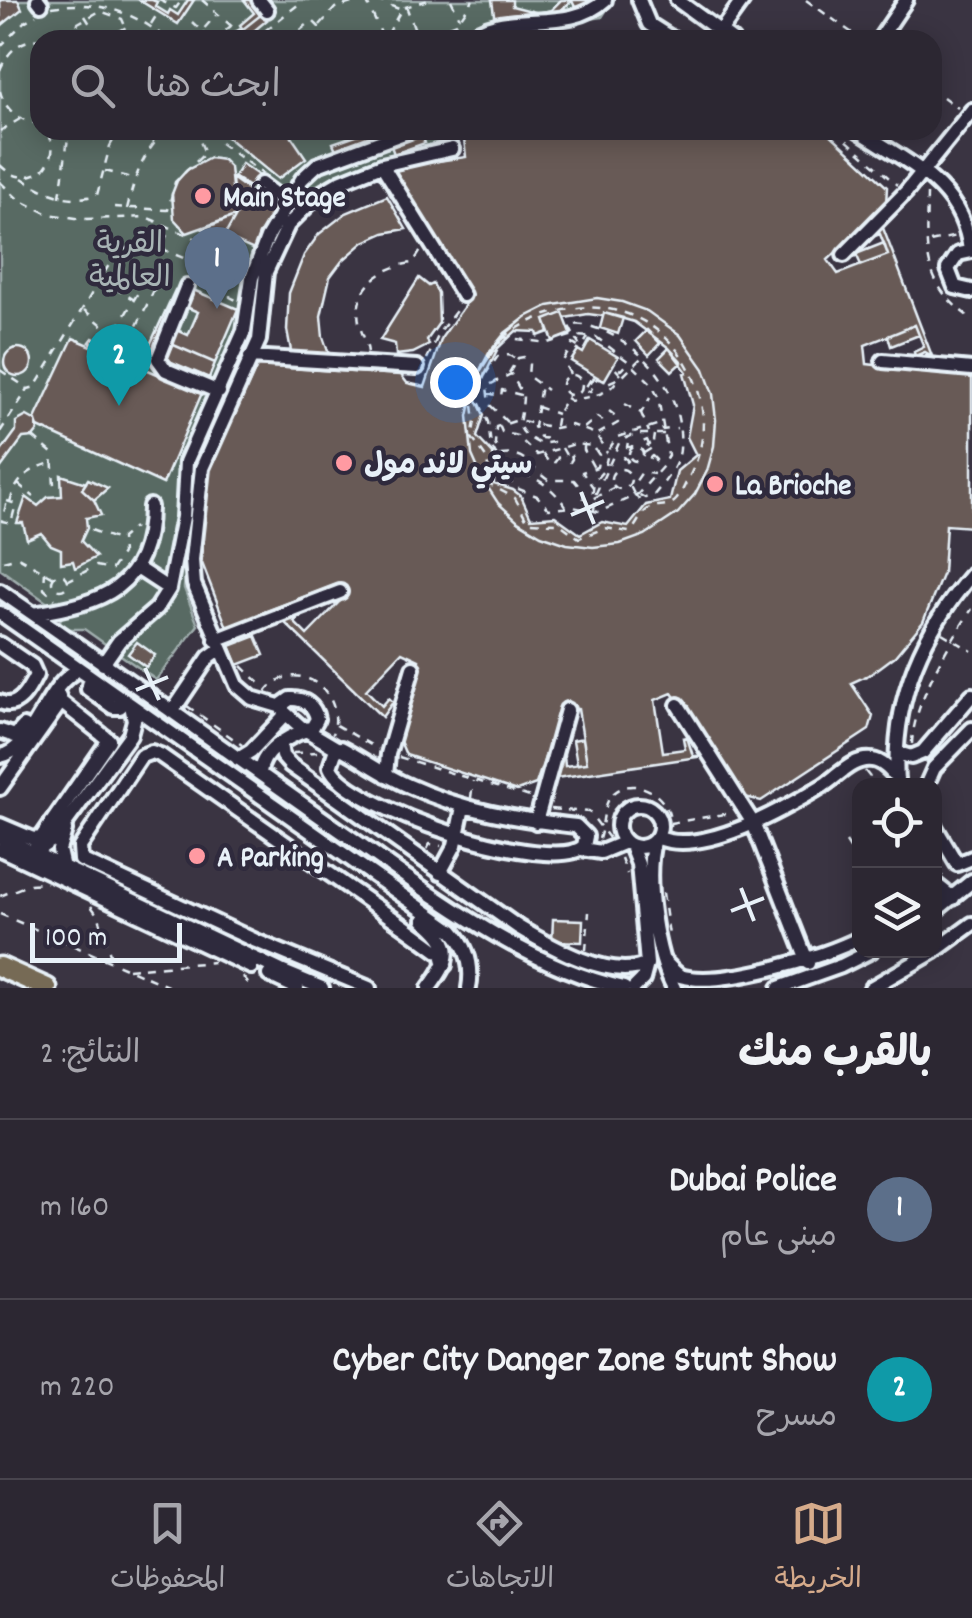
<!DOCTYPE html>
<html lang="ar">
<meta charset="utf-8">
<style>
body{margin:0;font-family:Dekko,"Playpen Sans Arabic",sans-serif;background:#38333e;color:#f1f3f6;direction:rtl}
.controls{position:absolute;right:30px;bottom:30px;display:grid;overflow:hidden;border-radius:20px;box-shadow:0 5px 25px #0003}
.controls button{width:90px;height:90px;display:grid;place-items:center;padding:0;border:0;border-bottom:2px solid #48444d;background:#2c2732;color:#f1f3f6;font:50px sans-serif}
.scale{position:absolute;left:30px;bottom:25px;width:152px;box-sizing:border-box;padding-left:10px;border:5px solid #e8f1f8;border-top:0;font-size:28px;line-height:35px;white-space:nowrap;color:#e8f1f8;-webkit-text-stroke:8px #2f2a3d;paint-order:stroke}
.you{position:absolute;left:455px;top:382px;width:35px;height:35px;margin:-25px;border:8px solid #fff;border-radius:50%;background:#1a73e8;box-shadow:0 0 0 15px #1a73e833}
.badge{display:grid;place-items:center;width:65px;height:65px;border-radius:50%;background:#d6ab8b;color:#fff;font-size:32px;font-weight:700}
.pin{position:absolute;translate:-50% -82px;filter:drop-shadow(0 2px 5px #0008)}
.pin::after{content:'';position:absolute;top:52px;width:35px;height:30px;background:inherit;clip-path:polygon(0 0,100% 0,50% 100%)}
.list{margin:0;padding:0;list-style:none}
h2{display:flex;justify-content:space-between;align-items:center;height:130px;margin:0;padding:0 40px;font-size:42px}
h2 small{font-size:32px;font-weight:400;color:#a6a5ac}
.list li{display:grid;grid-template-columns:65px 1fr auto;gap:30px;align-items:center;box-sizing:border-box;height:180px;padding:0 40px;border-top:2px solid #48444d}
.list b{display:block;font-size:38px;white-space:nowrap}
.list p{margin:0;font-size:32px;white-space:nowrap;color:#a6a5ac}
.list em{font-size:32px;font-style:normal;color:#a6a5ac}
.icon{flex:none;width:55px;height:55px;fill:none;stroke:currentColor;stroke-width:2;stroke-linecap:round;stroke-linejoin:round}
.map{position:relative;flex:none;width:972px;height:988px;overflow:hidden;direction:ltr}
.search{position:absolute;background:#2c2732;box-shadow:0 5px 25px #0003;left:30px;right:30px;top:30px;height:110px;display:flex;align-items:center;gap:25px;box-sizing:border-box;padding:0 35px;border-radius:30px;color:#a6a5ac;font-size:38px}
.sheet{height:490px;background:#2c2732}
nav{display:flex;justify-content:space-around;align-items:center;box-sizing:border-box;height:140px;border-top:2px solid #48444d;background:#2c2732;font-size:28px;color:#a6a5ac}
nav a{display:grid;justify-items:center;gap:5px}
nav .on{color:#d6ab8b}
.map>svg:first-child{display:block}
</style>
<div class="map">
<svg width="972" height="988" viewBox="0 0 972 988">
<rect width="100%" height="100%" fill="#3a3442"/>
<filter id="ink" filterUnits="userSpaceOnUse"><feTurbulence type="fractalNoise" baseFrequency=".01" numOctaves="2"/><feDisplacementMap in="SourceGraphic" scale="20" xChannelSelector="R" yChannelSelector="G"/><feConvolveMatrix kernelMatrix="1 2 1 2 8 2 1 2 1" color-interpolation-filters="sRGB"/></filter>
<g filter="url(#ink)">
<!-- green -->
<path fill="#596b63" stroke="#a0aeae" stroke-width="2.5" d="M0,0H613L602,17L482,35L477,40H40V130H452L455,136L337,176L300,201L278,227L262,260L254,294V333L191,470L184,588L198,625L156,680L84,629H64L59,623L63,614L0,569Z"/>
<!-- building -->
<path fill="#675a56" stroke="#e8f1f8" stroke-width="2.5" fill-rule="evenodd" d="M0,0H18L22,9L1,26Z
M139,0H152L157,2L155,6L168,14L170,10L178,15L188,0H194L178,24Z
M244,0H250L262,14L229,40H221L242,28L240,25L254,13Z
M492,0H512V6L539,13L551,10L561,0H597L577,11L572,1L556,14L495,22Z
M262,14L267,20L243,40H229Z
M589,32L602,40H532Z
M226,130H287L306,158L278,179L222,133Z
M370,130H397L336,150L333,143Z
M463,130H826L887,187L886,204L828,260L838,274L888,255L880,234L870,238L868,233L880,220L932,356L925,352L915,356L914,352L924,347L915,325L865,345L867,364L972,376V527L946,525L943,573L923,622L895,656L871,674L851,683L873,716L869,730L761,801L745,797L672,693L655,700L663,752L685,749L683,738L687,737L693,756H704L556,778L557,766L561,765L559,755H564L565,766L587,763L578,709L562,707L536,784L517,791L406,755L400,741L419,660L402,652L366,690L382,706L389,698L393,702L382,717L282,620L287,615L290,618L298,610L302,614L294,622L307,635L344,597L338,584L264,612L268,616L228,630L200,558L207,476L257,366L401,375L407,383L425,387L442,337L470,298L390,168L466,157ZM597,298L622,302L647,311L680,335L704,369L713,394L716,420L714,446L707,471L695,494L678,513L645,535L620,544L593,547L567,544L541,535L518,521L498,503L483,480L472,455L468,416L477,376L502,337L526,317L548,306Z
M422,135L425,143L394,154L391,146Z
M210,158L223,160L230,167L235,216L187,233L174,219L172,194L177,181L187,170Z
M242,164L258,175L249,187L234,177Z
M232,178L250,191L224,237L203,229L235,216Z
M250,191L276,210L254,250L224,237Z
M387,196L406,229L384,233L364,242L342,261L330,277L321,316L323,337L330,357L292,356L287,330L289,293L304,255L319,234L346,213Z
M884,243L888,255L861,265L856,254Z
M419,278L429,286L433,284L438,293L439,323L427,340L429,345L413,353L396,355L395,344L380,340Z
M191,289L238,309L215,363L169,343L175,329L188,335L198,312L184,306Z
M175,290L180,292L147,367L90,342L93,338L143,360Z
M597,298L622,302L647,311L680,335L704,369L713,394L716,420L714,446L707,471L695,494L678,513L645,535L620,544L593,547L567,544L541,535L518,521L498,503L483,480L472,455L468,416L477,376L489,353L505,333L526,317L548,306ZM563,313L565,318L588,314L603,316L604,313L634,322L669,348L687,372L684,373L693,405L687,437L696,455L677,471L670,500L646,505L628,527L602,522L580,534L555,516L531,518L521,496L513,490L494,484L493,454L477,437L484,415L475,396L498,348L516,331L537,332L538,336L549,332L545,320Z
M563,313L571,334L553,341L545,320Z
M604,313L623,318L618,334L600,328Z
M915,325L919,335L891,346L888,336Z
M647,330L660,343L649,355L636,341Z
M73,338L202,393L163,484L38,427L35,419Z
M590,340L618,357L604,381L571,361L578,350L583,353Z
M169,343L215,363L209,378L162,358Z
M4 362a14 14 0 1 1 28 0a14 14 0 1 1-28 0Z
M669,348L682,362L672,371L659,358Z
M27,416L36,421L38,431L33,437L23,438L0,469V453L16,431V422Z
M61,475L86,483L82,489L94,500L101,515L86,518L87,528L81,541L96,557L75,568L73,561L61,563V549L51,545L41,533L27,539L23,523H17L26,497L38,506L48,497L62,496Z
M88,479L108,488L94,500L82,489Z
M256,636L264,655L238,665L230,646Z
M137,642L155,655L146,667L128,654Z
M583,738L587,763L577,764L573,740Z
M553,919L583,920L582,942L552,941Z"/>
<g fill="none" stroke-linecap="round" stroke-linejoin="round">
<!-- minor casing -->
<g stroke="#e8f1f8" stroke-width="20">
<path id="minor" d="M38,0L41,4
M259,0L267,10
M639,0L649,24L674,40
M677,0L732,40
M720,32L743,0
M468,40C502,6 567,36 605,0
M879,40L906,0
M858,130C908,163 963,185 970,251
M382,165L463,295
M261,184L288,204
M972,251L958,254L948,269L955,287L972,291
M844,255L906,192L972,110
M187,286L158,359L166,370L219,392
M250,357L417,367
M883,361L972,369
M137,568L169,589
M0,591C115,670 227,751 341,831C427,890 520,965 624,988
M0,613L453,931C468,948 473,966 469,988
M33,614C103,603 150,588 150,506
M216,640L340,592
M0,644L32,666L36,675C29,689 18,711 0,702
M103,664L119,641L157,608L169,589L183,517L186,462L244,331L252,278L267,238L302,179L317,165L412,130
M91,678L88,689L113,707H120L125,701
M290,699C304,698 315,706 317,719L312,728L303,729L283,711V704Z
M678,705L753,823L808,963
M282,707L252,698L237,685L194,584L192,560L202,468L259,340L266,272L288,225L318,195L342,181L382,165L452,149
M172,712L209,657L220,649
M0,731L15,736L24,726
M280,744L282,756L290,765L518,927C550,946 611,982 647,964
M341,748C364,760 385,776 409,786C464,811 517,819 576,826L586,836L584,846C553,876 346,808 330,767L335,752Z
M898,753L911,757L923,752L972,695
M0,756C34,751 45,683 80,669
M238,759L251,751L286,714
M260,774C260,752 287,737 306,730L338,749
M386,775L388,754L413,668
M897,782C892,702 920,634 972,574
M926,786L934,768L972,729
M0,788L61,702
M618 826a21 21 0 1 1 42 0a21 21 0 1 1-42 0Z
M536,822L567,710
M0,825L33,839L41,838L109,740L61,702L56,690
M934,825L957,864L972,858
M0,837L281,971L322,988
M657,837C701,858 786,808 824,785C838,776 854,757 872,760C882,761 890,770 897,778
M654,842C644,879 656,955 674,988
M631,846L638,864L647,964L643,979L634,988
M0,849L251,967
M582,849L601,852L625,842
M28,851L39,849L54,839L130,735L134,720L131,705
M63,868L59,850L65,830
M440,873L455,845L463,807
M934,883L953,898
M934,912L972,881
M424,920C456,945 451,959 429,988
M663,960C668,965 674,972 680,976C720,988 822,958 860,938
M269,975L297,988
M369,988L256,941L81,860L80,847L141,756L152,752L160,755L405,927L442,954L445,965
M779,988L841,966L871,951
M871,988L935,951L972,924"/>
</g>
<!-- highway casing -->
<g stroke="#e8f1f8" stroke-width="25">
<path id="highway" d="M0,967L47,988"/>
</g>
<!-- path -->
<path stroke="#e8f1f8" stroke-width="2.5" stroke-dasharray="8 8" stroke-linecap="butt" d="M159,0L176,8L182,0
M202,0L237,31
M366,0L384,40
M376,0L399,9
M451,0L460,18
M806,0L862,40
M406,6L415,30L424,36L457,23L473,0
M52,7C97,0 134,11 168,40
M85,16L100,40
M192,22L211,40
M151,24L158,13
M320,25L335,8L362,0
M244,39L245,40
M72,40L78,23L100,11L122,19L131,40
M105,40L128,26
M194,40L216,15
M213,40L231,26
M253,40L304,0
M288,40L308,24L314,22L319,27V32L308,40
M372,40L389,32L402,8L428,0
M0,47L24,22L36,15
M0,70C9,48 25,36 49,40
M0,91C5,111 20,121 40,124
M943,97L958,108
M141,130L154,142
M212,130L216,140L263,174
M835,130L897,185
M0,131L20,119
M0,165C13,178 25,180 42,171C54,158 56,145 46,130
M105,171L131,178
M22,178C46,194 69,203 97,195L110,146L119,130
M0,182L19,200L49,214L82,219L146,217L236,256L241,262V272L230,278L160,248L171,228
M927,194C926,251 921,284 972,319
M60,197L69,130
M114,207L168,210L175,182L205,153L195,130
M127,209C135,176 142,154 166,130
M930,242L956,236
M146,279L156,286L133,334L118,327Z
M230,279V297L238,301
M101,280L133,299
M84,310L111,332L118,327
M573,334L569,326C580,322 594,327 606,332C651,353 684,397 680,449C679,465 663,484 653,496L645,498L638,494
M368,353C367,341 361,334 359,322C353,287 383,266 413,263L422,249
M427,359L441,330L459,307
M0,370L27,388
M485,373L477,397L488,422L491,446L511,482L516,488L537,496L549,509L573,507L599,512L638,494L663,466L668,455L658,397L651,383L629,362L596,337L570,336L548,343L502,337
M509,373L518,358L524,357L529,364L528,376L547,390
M570,374L563,361L573,344L581,349L577,340L584,344L588,337
M485,375L498,356L509,355L517,360
M621,375L614,367L622,370L628,363
M562 385a10 10 0 1 1 20 0a10 10 0 1 1-20 0Z
M582,384L581,391L583,392L593,375L595,376L587,390L590,392L597,378L608,383L623,376L641,358
M475,385L483,364L502,340
M474,390L472,398L475,421L472,438L487,459L490,485L515,498L528,522L559,523L579,538L605,528L629,532C638,526 639,515 648,509C657,503 668,509 676,500C682,493 686,482 691,473C725,408 683,321 608,309C573,303 536,315 507,335
M487,393L501,396L502,390L521,395
M566,398L571,401C590,395 606,398 619,378
M625,404L641,413L650,398
M537,407L557,414
M641,413L649,432
M507,422L489,404L487,386L511,374L523,395C523,422 508,427 540,444L553,442L552,439L541,438L534,427L541,385
M499,425L502,432L517,436L537,455L575,444L593,446L599,455L597,467L582,472L593,487
M555,426L557,414L569,394
M584,428L597,417L609,425
M0,432L28,389L35,387L115,255L135,244L159,248
M598,434L618,423L617,417L609,411
M33,437L52,453L54,485
M647,440L649,445L645,447L643,442Z
M584,445V450L594,468
M631,447H627L628,442H632V449
M629 454a7 7 0 1 1 14 0a7 7 0 1 1-14 0Z
M562,448L570,462L572,459L570,448
M644,453L652,448L654,435
M543,454L549,463H554L558,458L556,451
M501,455C527,451 530,468 548,480H574L583,491L585,509
M652,456L656,460L653,463L649,459Z
M624,457L628,461L624,464L622,461Z
M502,462L495,444L496,427L518,420L555,428L571,425L596,434L607,453
M611 479a10 10 0 1 1 20 0a10 10 0 1 1-20 0Z
M507,473C533,473 551,485 566,507
M18,484L34,497
M615,487L592,499L594,481L604,470L609,449L617,437L660,424L662,430L677,428
M634,494L631,488L642,472L654,474
M7,501L16,504L11,523L2,521Z
M10,502C17,477 30,469 54,462
M594,510L596,493L620,441L635,434H665
M91,530L118,540
M3,561L18,557L54,577
M45,571L44,589L55,599
M52 582a8 8 0 1 1 16 0a8 8 0 1 1-16 0Z
M67,581L96,566L112,569L122,554L121,538L134,527
M942,633L972,651
M242,666L265,688
M266,692C291,656 347,687 333,734
M187,706L242,745
M336,725L378,749
M912,744C913,703 949,643 972,609
M293,753L320,752
M399,757L530,797
M865,771L877,786
M471,798L473,781
M934,798L942,815
M551,809L589,812L609,838
M670,823L731,813
M599,839C604,825 602,803 614,793C637,773 673,799 670,826
M846,842L860,864
M427,849L430,844L441,846
M621,858L627,874
M934,862L943,876
M663,893L669,935
M0,896L30,884L46,883
M91,906L99,917L113,964
M0,914L172,988
M586,950L589,912
M128,969L214,962
M243,977L252,988"/>
<!-- minor -->
<use href="#minor" stroke="#2f2a3d" stroke-width="12"/>
<!-- highway -->
<use href="#highway" stroke="#766a54" stroke-width="18"/>
<!-- path-bridge -->
<path stroke="#e8f1f8" stroke-width="2.5" stroke-dasharray="8 8" stroke-linecap="butt" d="M502,340L507,335
M474,390L475,385
M634,494L643,504"/>
</g>
</g>
<!-- ticks -->
<path fill="none" stroke="#e8f1f8" stroke-width="4" d="M581,492L594,524M571,515L604,501M145,668L159,700M136,690L168,677M741,888L754,921M731,911L764,898"/>
<!-- markers -->
<g fill="#ff9aa2" stroke="#2f2a3d" stroke-width="4">
<circle cx="203" cy="196" r="10"/>
<circle cx="344" cy="463" r="10"/>
<circle cx="715" cy="484" r="10"/>
<circle cx="197" cy="856" r="10"/>
</g>
<g text-anchor="middle" stroke-width="9" stroke-linejoin="round" paint-order="stroke">
<!-- poi labels -->
<g font-size="30" font-weight="bold" fill="#e8f1f8" stroke="#2f2a3d" text-anchor="start">
<text x="223" y="206">Main Stage</text>
<text x="364" y="473">سيتي لاند مول</text>
<text x="735" y="494">La Brioche</text>
<text x="217" y="866">A Parking</text>
</g>
<!-- park labels -->
<g font-size="30" fill="#a8b5b5" stroke="#2f2a3d">
<text x="130" y="252">القرية<tspan x="130" dy="34">العالمية</tspan></text>
</g>
</g>
</svg>
<div class="controls">
<button><svg class="icon" aria-label="locate" viewBox="0 0 24 24"><circle cx="12" cy="12" r="6"/><path d="M12 2v4M12 18v4M2 12h4M18 12h4"/></svg></button>
<button><svg class="icon" aria-label="layers" viewBox="0 0 24 24"><path d="M12 4l9 5-9 5-9-5zM3 14l9 5 9-5"/></svg></button>
</div>
<div class="scale">100 m</div>
<div class="you"></div>
<div class="pin badge" style="left:217px;top:309px;background:#5c6f8a">1</div>
<div class="pin badge" style="left:119px;top:406px;background:#0f9aa8">2</div>
<div class="search"><svg class="icon" aria-label="search" viewBox="0 0 24 24"><circle cx="10" cy="10" r="6"/><path d="M15 15l6 6"/></svg>ابحث هنا</div>
</div>
<section class="sheet">
<h2>بالقرب منك<small>النتائج: 2</small></h2>
<ul class="list">
<li><span class="badge" style="background:#5c6f8a">1</span><div><b>Dubai Police</b><p>مبنى عام</p></div><em>160 m</em></li>
<li><span class="badge" style="background:#0f9aa8">2</span><div><b>Cyber City Danger Zone Stunt Show</b><p>مسرح</p></div><em>220 m</em></li>
</ul>
</section>
<nav>
<a class="on"><svg class="icon" aria-label="map" viewBox="0 0 24 24"><path d="M3 6l6-2 6 2 6-2v14l-6 2-6-2-6 2zM9 4v14M15 6v14"/></svg>الخريطة</a>
<a><svg class="icon" aria-label="directions" viewBox="0 0 24 24"><path d="M12 3l9 9-9 9-9-9zM9 14v-3h6M13 9l2 2-2 2"/></svg>الاتجاهات</a>
<a><svg class="icon" aria-label="saved" viewBox="0 0 24 24"><path d="M7 4h10v16l-5-4-5 4z"/></svg>المحفوظات</a>
</nav>
